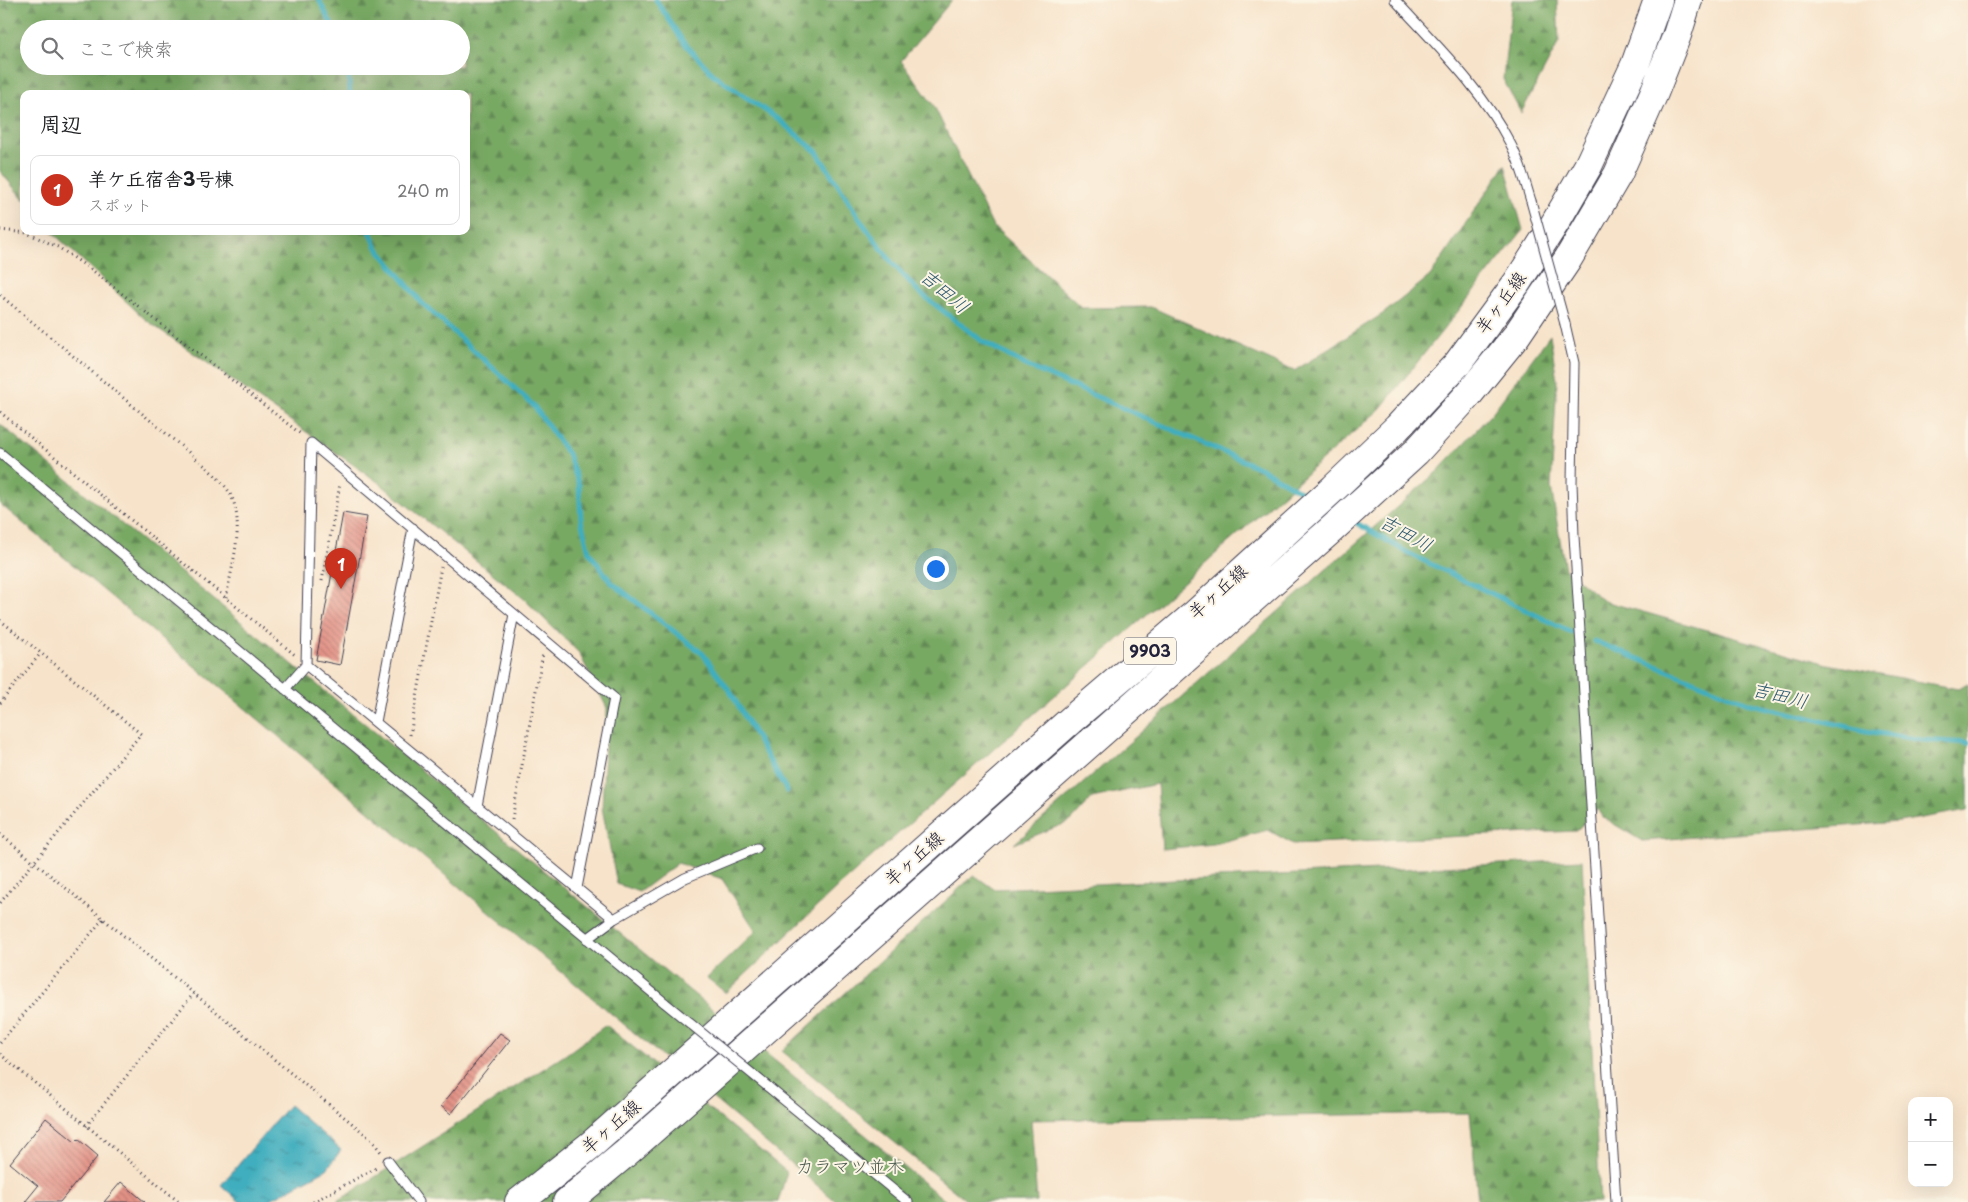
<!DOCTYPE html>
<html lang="ja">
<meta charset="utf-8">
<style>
body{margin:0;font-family:"Playpen Sans","Klee One",sans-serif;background:#f2f2f2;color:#202124}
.controls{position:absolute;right:15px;bottom:15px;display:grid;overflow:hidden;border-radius:10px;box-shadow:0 5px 20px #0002}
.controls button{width:45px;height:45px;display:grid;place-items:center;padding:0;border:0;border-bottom:1px solid #e0e0e0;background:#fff;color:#202124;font:25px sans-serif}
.you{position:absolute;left:935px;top:568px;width:18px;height:18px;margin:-12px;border:4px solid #fff;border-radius:50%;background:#1a73e8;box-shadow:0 0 0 8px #1a73e833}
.badge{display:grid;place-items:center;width:32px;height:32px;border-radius:50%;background:#c8321e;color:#fff;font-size:16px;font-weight:700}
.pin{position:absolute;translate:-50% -41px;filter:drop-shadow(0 1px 2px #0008)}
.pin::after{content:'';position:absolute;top:26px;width:18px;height:15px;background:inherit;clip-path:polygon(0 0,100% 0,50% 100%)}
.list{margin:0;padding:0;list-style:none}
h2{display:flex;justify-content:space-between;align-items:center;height:65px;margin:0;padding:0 20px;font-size:21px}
h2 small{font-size:16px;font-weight:400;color:#757577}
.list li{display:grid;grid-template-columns:32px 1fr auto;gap:15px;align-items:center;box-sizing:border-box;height:70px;margin:0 10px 10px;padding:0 10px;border:1px solid #e0e0e0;border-radius:10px}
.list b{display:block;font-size:19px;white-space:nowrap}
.list p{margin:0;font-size:16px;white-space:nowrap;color:#757577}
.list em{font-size:16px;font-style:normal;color:#757577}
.icon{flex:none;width:28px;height:28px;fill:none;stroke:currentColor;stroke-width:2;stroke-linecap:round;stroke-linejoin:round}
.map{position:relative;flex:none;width:1968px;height:1202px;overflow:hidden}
.search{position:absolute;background:#fff;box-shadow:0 5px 20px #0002;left:20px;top:20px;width:450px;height:55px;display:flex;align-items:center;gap:12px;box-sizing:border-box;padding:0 18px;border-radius:28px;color:#757577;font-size:19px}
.panel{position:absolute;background:#fff;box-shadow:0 5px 20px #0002;left:20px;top:90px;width:450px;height:145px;border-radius:10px}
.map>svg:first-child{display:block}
</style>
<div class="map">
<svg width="1968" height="1202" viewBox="0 0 1968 1202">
<defs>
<pattern id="forest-firs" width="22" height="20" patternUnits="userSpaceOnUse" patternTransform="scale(1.25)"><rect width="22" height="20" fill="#78a964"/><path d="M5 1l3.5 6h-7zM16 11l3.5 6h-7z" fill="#628954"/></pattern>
<pattern id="water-ripples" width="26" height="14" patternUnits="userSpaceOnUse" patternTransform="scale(1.25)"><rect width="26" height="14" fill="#40aebe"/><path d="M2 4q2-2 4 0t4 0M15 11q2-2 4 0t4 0" fill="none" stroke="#358d9c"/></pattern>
<pattern id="building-back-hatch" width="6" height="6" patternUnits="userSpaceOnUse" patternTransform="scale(1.25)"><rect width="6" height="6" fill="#e39286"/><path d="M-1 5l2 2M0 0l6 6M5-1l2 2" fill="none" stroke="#b8776f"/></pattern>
</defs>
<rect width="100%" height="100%" fill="#fcf5e5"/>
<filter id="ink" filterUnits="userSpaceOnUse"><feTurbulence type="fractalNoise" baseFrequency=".02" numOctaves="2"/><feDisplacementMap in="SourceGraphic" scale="10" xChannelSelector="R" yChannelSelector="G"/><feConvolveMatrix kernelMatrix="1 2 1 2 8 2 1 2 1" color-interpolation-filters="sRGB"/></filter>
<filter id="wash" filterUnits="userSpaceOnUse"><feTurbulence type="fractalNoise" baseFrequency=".0096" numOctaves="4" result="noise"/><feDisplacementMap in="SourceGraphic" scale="20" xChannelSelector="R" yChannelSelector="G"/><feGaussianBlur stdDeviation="1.12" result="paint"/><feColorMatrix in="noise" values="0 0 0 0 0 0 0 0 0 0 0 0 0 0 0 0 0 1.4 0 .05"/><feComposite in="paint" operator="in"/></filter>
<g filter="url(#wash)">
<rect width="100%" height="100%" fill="#f7e3ca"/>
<!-- forest -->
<path fill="url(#forest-firs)" stroke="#4d6650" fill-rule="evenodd" d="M0,0H952L901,61L934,106L992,225L1082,308L1151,307L1294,371L1384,313L1430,276L1505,165L1523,230L1380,409L841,884L726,993L707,978L756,931L722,879L678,863L639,892L617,884L602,808L607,708L579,653L523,598L378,482L146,320L51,231H466V94H24V200L0,171ZM29,29H461V66H29Z
M1512,0H1557L1559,42L1521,113L1503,79Z
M1550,335L1557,380L1551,487L1565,569L1604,601L1828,664L1958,689L1968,684V810L1899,822L1642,841L1604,818L1598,809L1576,831L1293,844L1268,830L1214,844L1162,849L1157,784L1092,798L1071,821L1014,844L1438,471L1492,413Z
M0,424L947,1202H837L0,504Z
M1582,860L1600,1202H1478L1470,1113L1031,1120L1037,1202H968L782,1051L974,875L994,889Z
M606,1025L787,1172L778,1202H336L565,1055Z"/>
<!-- water -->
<path fill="url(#water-ripples)" stroke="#31687c" d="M289,1105L341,1150L327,1169L266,1202H240L221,1185Z"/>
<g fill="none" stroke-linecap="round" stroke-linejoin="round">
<!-- stream -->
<path stroke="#40aebe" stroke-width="5" d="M319,0L334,29
M656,0L684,43L714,75L779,120L817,152L861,221L893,264L920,293L982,341L1029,367L1262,469L1303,493
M348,66L350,94
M370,231L376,246L421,302L533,405L568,454L579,485L581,520L589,552L611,582L703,654L731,693L787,791
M1353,521L1410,554L1571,632
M1594,641L1751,704L1866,731L1922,740L1968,743"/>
</g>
<g id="blocks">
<!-- building -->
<path fill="url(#building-back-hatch)" d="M343,513L367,517L340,665L316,660Z
M500,1033L510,1040L451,1114L441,1106Z
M46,1118L75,1142L78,1139L98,1156L60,1202H25L38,1186L10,1163Z
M121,1182L145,1202H104Z"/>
</g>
</g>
<g filter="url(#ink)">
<use href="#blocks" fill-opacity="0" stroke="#423f50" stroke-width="1"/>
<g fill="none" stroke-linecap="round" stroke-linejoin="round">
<!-- lane casing -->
<g stroke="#423f50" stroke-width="11">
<path id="lane" d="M1395,0C1436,45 1482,89 1510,143C1520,161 1525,182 1531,201
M1565,324L1574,363L1572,483L1574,536L1616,1202
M0,453L665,1003
M306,665L614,919
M285,689L306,665L311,443L614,698L577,888
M376,722L413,528
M477,806L514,614
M587,939L614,919L685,878L757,848
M767,1086L908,1202
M388,1161L419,1202"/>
</g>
<!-- primary casing -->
<g stroke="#423f50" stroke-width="30">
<path id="primary" d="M519,1202L592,1144L1072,719L1194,615L1334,488L1397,428L1458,363L1516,284L1555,223L1588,166L1635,65L1658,0
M567,1202L626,1153L1332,529L1416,452L1469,394L1516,336L1568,259L1618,174L1654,93L1677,35L1688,0"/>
</g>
<!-- path -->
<path stroke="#423f50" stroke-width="3" stroke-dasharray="1 4" stroke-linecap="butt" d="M0,230L27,233L58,247L92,270L302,435
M0,295L205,466C211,472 219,478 224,485C249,513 232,564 226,598
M0,412L295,655
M322,581L340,484
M0,620L141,734L0,903
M0,703L41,653
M410,735L441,567
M512,819L543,653
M0,834L371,1139L381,1152
M0,1043L103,919
M0,1054L179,1202
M86,1126L194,993
M313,1202L378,1167"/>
<!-- lane -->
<use href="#lane" stroke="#fff" stroke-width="9"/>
<!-- primary -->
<use href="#primary" stroke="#fff" stroke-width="28"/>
<!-- lane-bridge casing -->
<g stroke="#423f50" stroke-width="11" stroke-linecap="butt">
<path id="lane-bridge" d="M1531,201L1565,324
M665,1003L767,1086"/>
</g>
<!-- lane-bridge -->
<use href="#lane-bridge" stroke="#fff" stroke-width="9"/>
</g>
</g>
<g text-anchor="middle" stroke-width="4" stroke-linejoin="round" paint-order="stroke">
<!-- shield labels -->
<rect fill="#fcf5e5" stroke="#63616e" stroke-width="1" x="1124" y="637.5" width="52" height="27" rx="4"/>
<g font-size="16" font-weight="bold" fill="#22223b">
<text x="1150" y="657">9903</text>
</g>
<!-- street labels -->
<g font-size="18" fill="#22223b" stroke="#fcf5e5">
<text transform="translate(1501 303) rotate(-54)" y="6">羊ヶ丘線</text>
<text transform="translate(1218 592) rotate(-42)" y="6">羊ヶ丘線</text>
<text transform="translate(914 859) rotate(-42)" y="6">羊ヶ丘線</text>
<text transform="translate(611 1127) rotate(-41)" y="6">羊ヶ丘線</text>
</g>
<!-- park labels -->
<g font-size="18" fill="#4a5a4e" stroke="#fcf5e5">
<text x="850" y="1173">カラマツ並木</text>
</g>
<!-- water labels -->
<g font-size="19" font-style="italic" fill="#2e5a6f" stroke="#fcf5e5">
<text transform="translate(945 291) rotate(40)" y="7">吉田川</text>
<text transform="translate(1406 533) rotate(29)" y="7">吉田川</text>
<text transform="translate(1780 695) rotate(14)" y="7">吉田川</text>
</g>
</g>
</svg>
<div class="controls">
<button>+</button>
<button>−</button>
</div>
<div class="you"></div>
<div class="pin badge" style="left:341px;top:589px">1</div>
<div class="search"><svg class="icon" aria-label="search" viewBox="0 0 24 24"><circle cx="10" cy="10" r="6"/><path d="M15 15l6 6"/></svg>ここで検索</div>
<section class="panel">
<h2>周辺<small></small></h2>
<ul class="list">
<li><span class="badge">1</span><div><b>羊ケ丘宿舎3号棟</b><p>スポット</p></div><em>240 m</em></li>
</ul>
</section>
</div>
